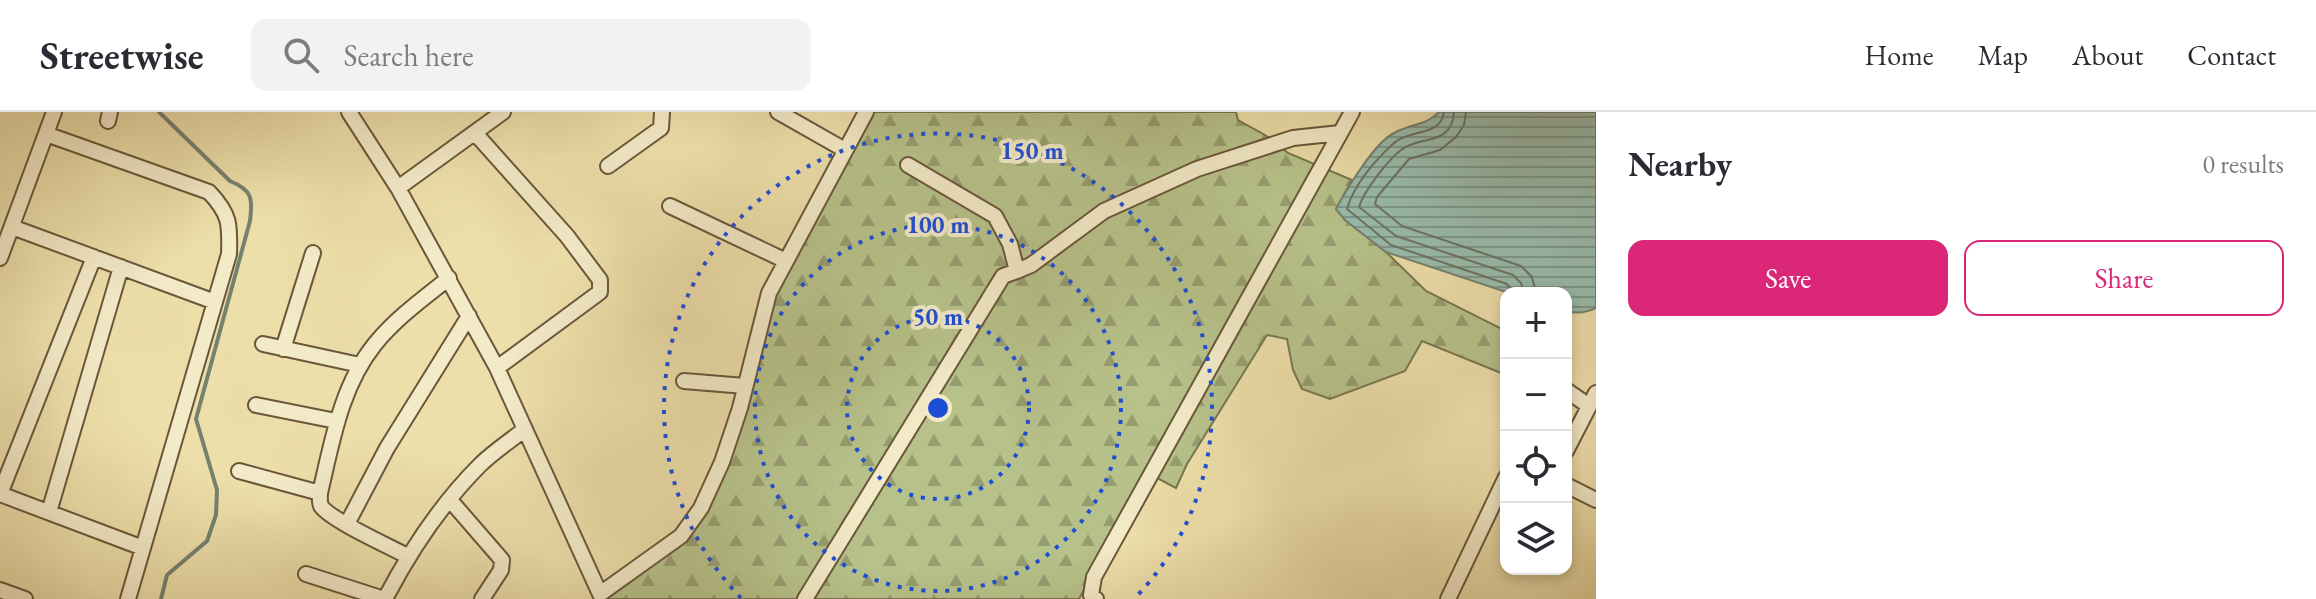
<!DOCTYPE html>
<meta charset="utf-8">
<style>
body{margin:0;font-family:"EB Garamond",serif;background:#f2f2f3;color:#2b2b33}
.controls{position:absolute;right:24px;bottom:24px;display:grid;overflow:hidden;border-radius:16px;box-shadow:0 4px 12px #0003}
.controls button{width:72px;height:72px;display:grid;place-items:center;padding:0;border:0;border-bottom:2px solid #e1e1e2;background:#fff;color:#2b2b33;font:40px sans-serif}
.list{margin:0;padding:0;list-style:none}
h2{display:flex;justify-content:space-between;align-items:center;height:104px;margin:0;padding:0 32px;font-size:34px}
h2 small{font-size:26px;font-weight:400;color:#7c7c81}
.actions{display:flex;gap:16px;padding:24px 32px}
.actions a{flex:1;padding:18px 0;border:2px solid #db2777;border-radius:16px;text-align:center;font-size:28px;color:#db2777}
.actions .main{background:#db2777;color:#fff}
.icon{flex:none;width:44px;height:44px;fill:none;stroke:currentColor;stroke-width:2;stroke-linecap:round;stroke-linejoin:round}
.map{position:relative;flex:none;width:1596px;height:487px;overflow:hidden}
header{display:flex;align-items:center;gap:48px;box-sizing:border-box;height:112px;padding:0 40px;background:#fff;border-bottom:2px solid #e1e1e2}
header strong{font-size:38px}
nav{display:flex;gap:44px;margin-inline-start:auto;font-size:28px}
.search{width:560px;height:72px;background:#f2f2f3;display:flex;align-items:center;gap:20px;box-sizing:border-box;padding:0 28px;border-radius:16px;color:#7c7c81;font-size:30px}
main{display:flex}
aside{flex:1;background:#fff}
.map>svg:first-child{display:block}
</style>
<header>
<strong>Streetwise</strong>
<div class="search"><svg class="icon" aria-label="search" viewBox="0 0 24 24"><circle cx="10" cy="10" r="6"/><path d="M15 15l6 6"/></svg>Search here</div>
<nav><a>Home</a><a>Map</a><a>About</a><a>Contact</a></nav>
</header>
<main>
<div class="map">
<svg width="1596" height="487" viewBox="0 0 1596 487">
<defs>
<pattern id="forest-firs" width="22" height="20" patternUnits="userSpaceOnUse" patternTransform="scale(2)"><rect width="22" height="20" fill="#b7c28a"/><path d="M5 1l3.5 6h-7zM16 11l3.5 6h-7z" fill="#969e70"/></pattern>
<pattern id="water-rules" width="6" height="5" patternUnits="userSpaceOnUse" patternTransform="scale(2)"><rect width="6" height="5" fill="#99bcad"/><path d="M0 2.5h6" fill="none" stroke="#7e998c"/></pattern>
</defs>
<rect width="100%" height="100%" fill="#eddfaa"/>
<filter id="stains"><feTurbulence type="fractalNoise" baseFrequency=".0025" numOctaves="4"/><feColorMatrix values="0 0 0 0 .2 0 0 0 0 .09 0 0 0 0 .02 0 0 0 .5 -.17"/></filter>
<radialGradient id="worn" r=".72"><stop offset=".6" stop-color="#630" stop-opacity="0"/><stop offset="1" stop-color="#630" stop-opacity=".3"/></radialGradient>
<!-- forest -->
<path fill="url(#forest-firs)" stroke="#7a7650" stroke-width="2" d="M871,0H1236L1238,8L1265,23L1288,41L1352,68L1336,97L1345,108L1386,140L1426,179L1506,219V263L1422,229L1405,259L1330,287L1302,277L1293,258L1287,227L1267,223L1187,352L1176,376L1148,361L1079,487H602L705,398L774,182Z"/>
<!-- water -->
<path fill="url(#water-rules)" stroke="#758270" stroke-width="2" d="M1439,0H1596V196C1586,201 1577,202 1566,199V181H1509L1386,140L1345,108L1336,97C1347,77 1374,31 1394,21C1411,11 1424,15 1439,0Z"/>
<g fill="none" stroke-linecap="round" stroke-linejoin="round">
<!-- shore -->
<path stroke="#6c7361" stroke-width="2" d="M1444,0C1441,25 1409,17 1394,31C1376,47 1353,74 1347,97L1391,133L1507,172L1514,181
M1454,0C1452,35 1419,23 1401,38C1387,49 1364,79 1359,95L1396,124L1513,163L1521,171L1524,181
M1466,0L1464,13L1456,25L1440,38L1409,47L1377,85L1375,92L1402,114L1521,154L1532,165L1536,181"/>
<!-- stream -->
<path stroke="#758270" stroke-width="4" d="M159,0L230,69C252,78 253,86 250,109L196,307L217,378L216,403L207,429L167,463L161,487"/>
<!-- minor casing -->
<g stroke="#6a573a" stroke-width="18">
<path id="minor" d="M349,0L398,76L497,256L600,482L681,424L701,396L722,350L740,296L769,181L866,0
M778,0L845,38
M108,9L110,0
M475,21L567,124L600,168V180L497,256
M46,22L209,80C230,102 230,112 229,142L128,487
M908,53L995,104L1010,132L1017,159L1031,153L1104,99L1197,57L1293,26L1340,21
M608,54L661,16L662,0
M398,76L503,0
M670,94L786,149
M12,115L215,190
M0,146L54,0
M263,232L360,253
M283,237L313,141
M684,269L745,274
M1566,278L1589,294
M256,293L336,309
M1566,339L1596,281
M239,359L320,381
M1566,373L1596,388
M0,382L94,145
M0,382L143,436
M450,388L502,448L501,458L482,487
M49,400L121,155
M347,412L387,336L469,204
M409,445C391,435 330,408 321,394C319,389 320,386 320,381C332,330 341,274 375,232C396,206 424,186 449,166
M306,462L384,487
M0,478L25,487
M385,487C410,439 442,391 480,353C493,340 510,329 525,317
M805,487L1003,164L1017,159
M1096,487L1091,483L1094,465L1352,0
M1448,487L1506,365"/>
</g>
<!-- minor -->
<use href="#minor" stroke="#f3eac8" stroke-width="14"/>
</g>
<!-- distance rings -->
<g fill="none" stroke="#1d4ed8" stroke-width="4" stroke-dasharray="4 8">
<circle cx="938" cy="296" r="91"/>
<circle cx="938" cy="296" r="183"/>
<path d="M741 486A274 274 0 1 1 1135 486"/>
</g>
<circle cx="938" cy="296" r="12" fill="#1d4ed8" stroke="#f3eac8" stroke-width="4"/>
<g font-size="24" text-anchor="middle" font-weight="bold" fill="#1d4ed8" stroke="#f3eac8" stroke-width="8" stroke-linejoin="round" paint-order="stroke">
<text x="1032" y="47">150 m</text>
<text x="938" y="121">100 m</text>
<text x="938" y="213">50 m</text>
</g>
<rect width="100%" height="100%" filter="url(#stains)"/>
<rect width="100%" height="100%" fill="url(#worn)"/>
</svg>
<div class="controls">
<button>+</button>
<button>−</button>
<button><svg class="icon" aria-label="locate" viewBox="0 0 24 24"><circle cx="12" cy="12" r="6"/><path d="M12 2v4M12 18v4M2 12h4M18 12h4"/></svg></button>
<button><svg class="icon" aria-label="layers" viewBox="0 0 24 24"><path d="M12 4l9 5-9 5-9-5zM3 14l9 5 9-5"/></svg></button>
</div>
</div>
<aside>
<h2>Nearby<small>0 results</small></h2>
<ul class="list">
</ul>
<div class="actions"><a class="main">Save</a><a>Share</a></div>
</aside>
</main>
